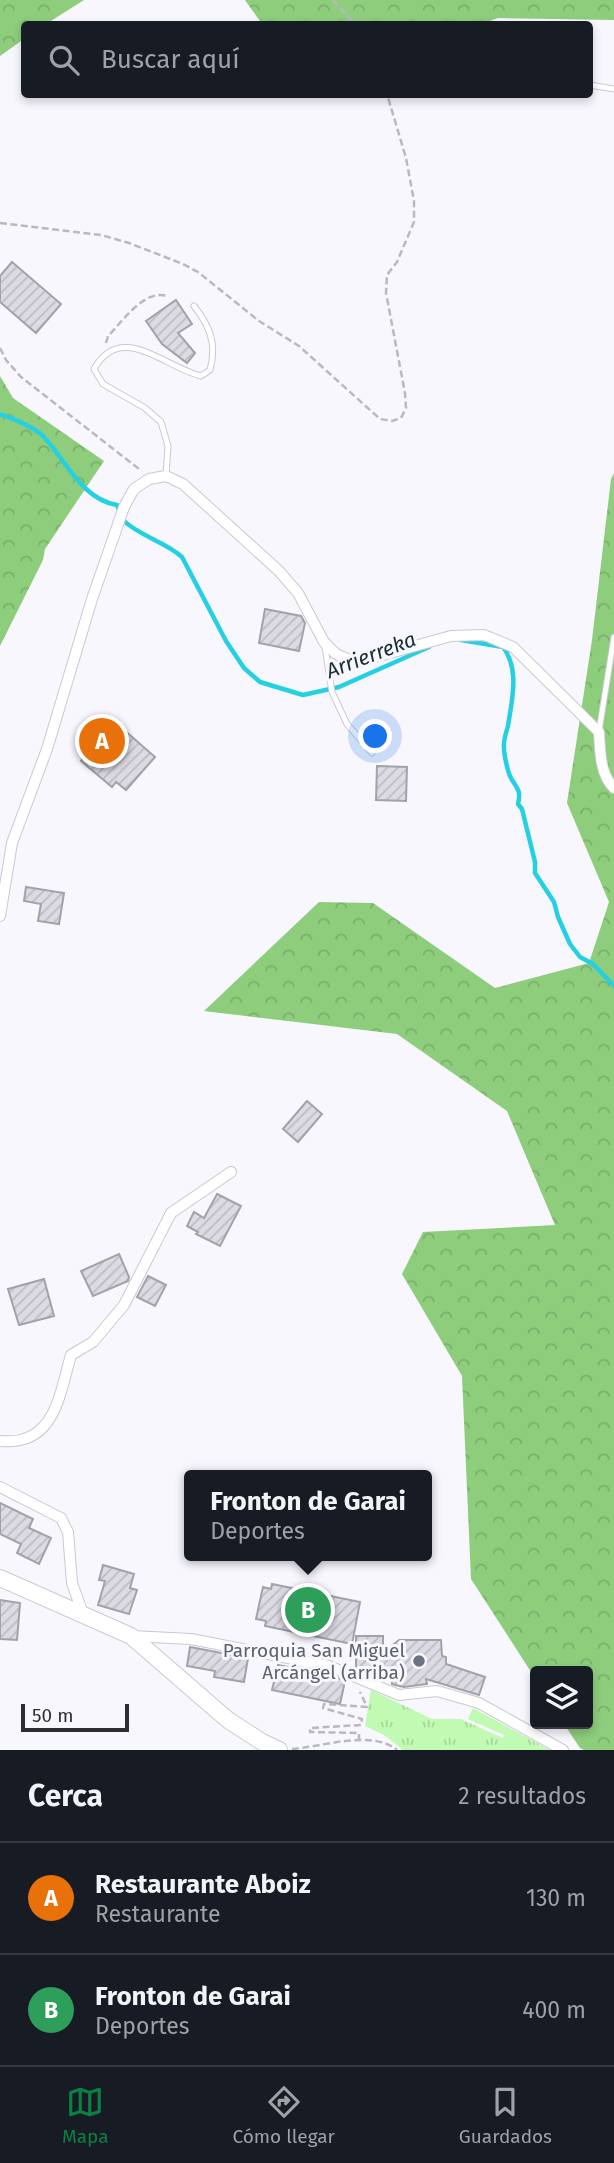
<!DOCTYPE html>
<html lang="es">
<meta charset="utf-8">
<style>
body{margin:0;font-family:"Fira Sans",sans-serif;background:#20242c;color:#f1f3f6}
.controls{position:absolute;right:21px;bottom:21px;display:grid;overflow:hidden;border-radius:7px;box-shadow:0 4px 10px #0003}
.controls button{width:63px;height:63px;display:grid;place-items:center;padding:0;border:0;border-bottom:2px solid #363941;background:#171b24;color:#f1f3f6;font:35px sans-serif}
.scale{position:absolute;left:21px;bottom:18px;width:108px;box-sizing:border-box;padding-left:7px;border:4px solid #2e2e31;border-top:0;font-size:19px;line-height:24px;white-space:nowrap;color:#2e2e31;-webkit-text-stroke:5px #f8f7fe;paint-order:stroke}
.you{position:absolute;left:376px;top:737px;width:24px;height:24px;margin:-18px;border:5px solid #fff;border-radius:50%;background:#1a73e8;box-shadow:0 0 0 10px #1a73e833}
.badge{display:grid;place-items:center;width:46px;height:46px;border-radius:50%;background:#0b8043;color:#fff;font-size:23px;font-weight:700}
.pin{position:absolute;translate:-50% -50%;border:4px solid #fff;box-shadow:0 2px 7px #0006}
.popup{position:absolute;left:184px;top:1470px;width:248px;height:91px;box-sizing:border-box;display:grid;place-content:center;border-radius:7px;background:#171b24;filter:drop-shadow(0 2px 5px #0005);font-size:23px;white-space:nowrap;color:#9ea1a6}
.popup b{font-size:26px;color:#f1f3f6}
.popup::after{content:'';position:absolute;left:50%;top:100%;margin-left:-14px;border:14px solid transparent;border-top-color:#171b24}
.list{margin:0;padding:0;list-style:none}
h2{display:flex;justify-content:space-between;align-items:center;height:91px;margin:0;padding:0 28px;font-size:30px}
h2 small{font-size:23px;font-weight:400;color:#9ea1a6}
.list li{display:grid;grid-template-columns:46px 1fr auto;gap:21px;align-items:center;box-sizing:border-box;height:112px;padding:0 28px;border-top:2px solid #363941}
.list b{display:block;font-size:26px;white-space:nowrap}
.list p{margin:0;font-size:23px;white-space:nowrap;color:#9ea1a6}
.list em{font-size:23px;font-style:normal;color:#9ea1a6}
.icon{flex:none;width:38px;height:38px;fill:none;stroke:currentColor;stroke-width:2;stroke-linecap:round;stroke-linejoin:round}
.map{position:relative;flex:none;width:614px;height:1750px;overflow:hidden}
.search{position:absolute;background:#171b24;box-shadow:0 4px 10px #0003;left:21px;right:21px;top:21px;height:77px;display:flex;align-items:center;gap:18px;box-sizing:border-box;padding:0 24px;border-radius:7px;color:#9ea1a6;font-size:26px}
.sheet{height:315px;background:#171b24}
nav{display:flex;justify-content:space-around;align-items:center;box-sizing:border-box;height:98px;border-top:2px solid #363941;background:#171b24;font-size:19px;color:#9ea1a6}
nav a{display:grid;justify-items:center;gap:4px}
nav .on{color:#0b8043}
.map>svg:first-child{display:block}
</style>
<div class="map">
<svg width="614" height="1750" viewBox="0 0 614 1750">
<defs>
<pattern id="forest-crowns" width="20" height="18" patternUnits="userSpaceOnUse" patternTransform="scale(1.75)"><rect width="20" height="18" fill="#8dcd7c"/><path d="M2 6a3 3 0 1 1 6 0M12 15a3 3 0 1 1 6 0" fill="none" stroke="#7ab06c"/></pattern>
<pattern id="park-tufts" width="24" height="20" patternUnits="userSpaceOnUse" patternTransform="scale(1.75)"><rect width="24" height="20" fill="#c1fab2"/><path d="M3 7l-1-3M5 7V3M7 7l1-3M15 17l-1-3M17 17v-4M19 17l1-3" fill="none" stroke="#a6d79a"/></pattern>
<pattern id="building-hatch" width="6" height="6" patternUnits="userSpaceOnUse" patternTransform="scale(1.75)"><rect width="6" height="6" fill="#dcdbe3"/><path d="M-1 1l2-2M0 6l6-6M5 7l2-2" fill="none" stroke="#bdbcc3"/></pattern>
</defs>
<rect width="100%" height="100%" fill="#f8f7fe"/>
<!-- forest -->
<path fill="url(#forest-crowns)" d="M0,0H84L46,24H24V39L0,56Z
M245,0H614V20L498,18L482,24H262Z
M0,376L13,398L104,461L45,549L43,560L0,646Z
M614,473V1750H584L580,1748L564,1724H588V1671H535V1678L471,1579L462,1376L402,1274L423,1232L555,1225L507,1111L397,1034L204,1011L319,902L373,903L495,988L589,963L609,902L567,803L592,640L611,479Z"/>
<!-- park -->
<path fill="url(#park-tufts)" d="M371,1690L432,1719H461L503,1738L504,1735L468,1719L473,1708L550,1750H403L384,1735L365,1726Z"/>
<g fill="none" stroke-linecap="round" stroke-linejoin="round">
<!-- stream -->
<path stroke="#25d0e3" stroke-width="4.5" d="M0,414C14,419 33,426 43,436C66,460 81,499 117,505L120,512
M123,520C139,536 166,542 182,557L226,641L244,668L260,682L303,695L339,687L429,647
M461,640L503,647C520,670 512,699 508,726C506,733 503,741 504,748C504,755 508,774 512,780C518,789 521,792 518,804L522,809L535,862V873L554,902L558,917L570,944L580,957L593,964L614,986"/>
</g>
<!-- building -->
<path fill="url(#building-hatch)" stroke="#a2a2a9" stroke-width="2" d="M12,262L61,304L36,333L0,302V276Z
M176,300L192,324L178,333L195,353L187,363L162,344L146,321Z
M265,609L301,616L305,623L299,651L259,643Z
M115,722L155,757L126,790L116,782L112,787L81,761Z
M377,766L407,767L406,801L376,800Z
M26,887L64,893L59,924L38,921L41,904L24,901Z
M307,1101L322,1114L298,1142L283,1129Z
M217,1194L241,1206L220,1246L196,1234L198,1232L187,1226L194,1212L204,1218Z
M119,1254L129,1277L128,1281L93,1296L81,1271Z
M148,1276L166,1285L155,1306L137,1297Z
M44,1279L54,1316L19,1325L8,1289Z
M0,1503L33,1519L29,1528L51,1538L39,1564L17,1553L21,1544L0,1534Z
M103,1565L134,1574L130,1588L137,1590L129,1614L98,1605L105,1581L99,1580Z
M272,1584L360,1602L352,1644L265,1626L266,1621L256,1619L263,1587L271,1589Z
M0,1600L20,1603L17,1640L0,1639Z
M356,1636H383V1653L399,1640H441L442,1656L446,1657V1664L485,1677L479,1695L426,1679L427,1684L404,1687L395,1685L392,1684V1671H362L356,1669Z
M190,1647L248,1658L244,1682L214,1677L215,1671L187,1666Z
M278,1665L331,1675L345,1681L340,1704L272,1690Z"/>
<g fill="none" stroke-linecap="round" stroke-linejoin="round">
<!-- lane casing -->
<g stroke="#cac9d0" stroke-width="7">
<path id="lane" d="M590,85L614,89
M166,476L168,446L161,422L145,408L103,384L94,369C121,321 164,367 201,376L210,370C217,344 210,326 194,306
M325,647L332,692L347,724L372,753
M599,731L614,637"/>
</g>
<!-- street casing -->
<g stroke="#cac9d0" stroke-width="12">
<path id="street" d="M0,916L12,843L47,749L92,599L124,507L134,489L149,479L166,476L183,484L279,571L298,593L324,642L336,654L350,660L372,658L451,636L484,635L513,647L599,732C600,750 600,775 614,788
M0,1441C55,1446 59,1396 71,1355L93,1342L124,1305L171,1213L231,1172
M0,1487L61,1518L68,1532L72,1583L83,1614
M131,1636L191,1639L329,1666L399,1695L437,1691L479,1703L563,1750"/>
</g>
<!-- secondary casing -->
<g stroke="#cac9d0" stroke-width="18">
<path id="secondary" d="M0,1578L131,1636L228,1720L262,1742L279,1750"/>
</g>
<!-- path -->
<path stroke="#bab9bf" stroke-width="2.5" stroke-dasharray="7 3.5" stroke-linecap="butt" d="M333,0L355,24
M0,223L101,235L129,243L183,264L198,272L259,321L299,346L380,419L392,421L401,418L406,408L405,393L386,293L387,275L397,262L414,222V201L406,158L387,94
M106,343L108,336C123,321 144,289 167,296
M0,348L6,360L21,377L139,469
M359,1741V1733L310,1732V1728L361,1725L362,1719L323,1708L324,1704L367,1707L360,1692
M292,1749C322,1747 372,1729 397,1750"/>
<!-- lane -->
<use href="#lane" stroke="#fff" stroke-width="5"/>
<!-- street -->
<use href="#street" stroke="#fff" stroke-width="10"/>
<!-- secondary -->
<use href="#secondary" stroke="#fff" stroke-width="16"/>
</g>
<!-- markers -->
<circle fill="#6b7280" stroke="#f8f7fe" stroke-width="2.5" cx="419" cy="1661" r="7"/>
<g text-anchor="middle" stroke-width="6" stroke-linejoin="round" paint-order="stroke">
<!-- worship labels -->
<g font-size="19" fill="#5b616d" stroke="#f8f7fe" text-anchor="end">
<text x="405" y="1657">Parroquia San Miguel<tspan x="405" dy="22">Arcángel (arriba)</tspan></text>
</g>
<!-- water labels -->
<g font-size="21" font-style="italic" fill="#162f33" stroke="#f8f7fe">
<text transform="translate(371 655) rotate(-21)" y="7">Arrierreka</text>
</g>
</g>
</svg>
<div class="controls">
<button><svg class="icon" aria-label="layers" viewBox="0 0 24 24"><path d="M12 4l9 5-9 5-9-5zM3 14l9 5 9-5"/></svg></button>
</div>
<div class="scale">50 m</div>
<div class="you"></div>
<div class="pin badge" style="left:102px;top:741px;background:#e8710a">A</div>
<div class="pin badge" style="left:308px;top:1610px;background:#2e9e5b">B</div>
<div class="popup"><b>Fronton de Garai</b>Deportes</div>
<div class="search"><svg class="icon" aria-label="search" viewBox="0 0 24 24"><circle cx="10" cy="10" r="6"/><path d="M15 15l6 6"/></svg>Buscar aquí</div>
</div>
<section class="sheet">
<h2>Cerca<small>2 resultados</small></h2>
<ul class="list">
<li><span class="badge" style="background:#e8710a">A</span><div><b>Restaurante Aboiz</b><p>Restaurante</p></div><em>130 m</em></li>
<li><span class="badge" style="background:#2e9e5b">B</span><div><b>Fronton de Garai</b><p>Deportes</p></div><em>400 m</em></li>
</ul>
</section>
<nav>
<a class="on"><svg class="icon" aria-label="map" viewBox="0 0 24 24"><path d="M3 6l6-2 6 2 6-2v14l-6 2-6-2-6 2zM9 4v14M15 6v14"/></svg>Mapa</a>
<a><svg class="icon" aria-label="directions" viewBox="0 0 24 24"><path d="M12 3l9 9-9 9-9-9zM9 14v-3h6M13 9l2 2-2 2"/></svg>Cómo llegar</a>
<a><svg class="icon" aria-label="saved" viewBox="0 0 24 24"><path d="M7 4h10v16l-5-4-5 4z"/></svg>Guardados</a>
</nav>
